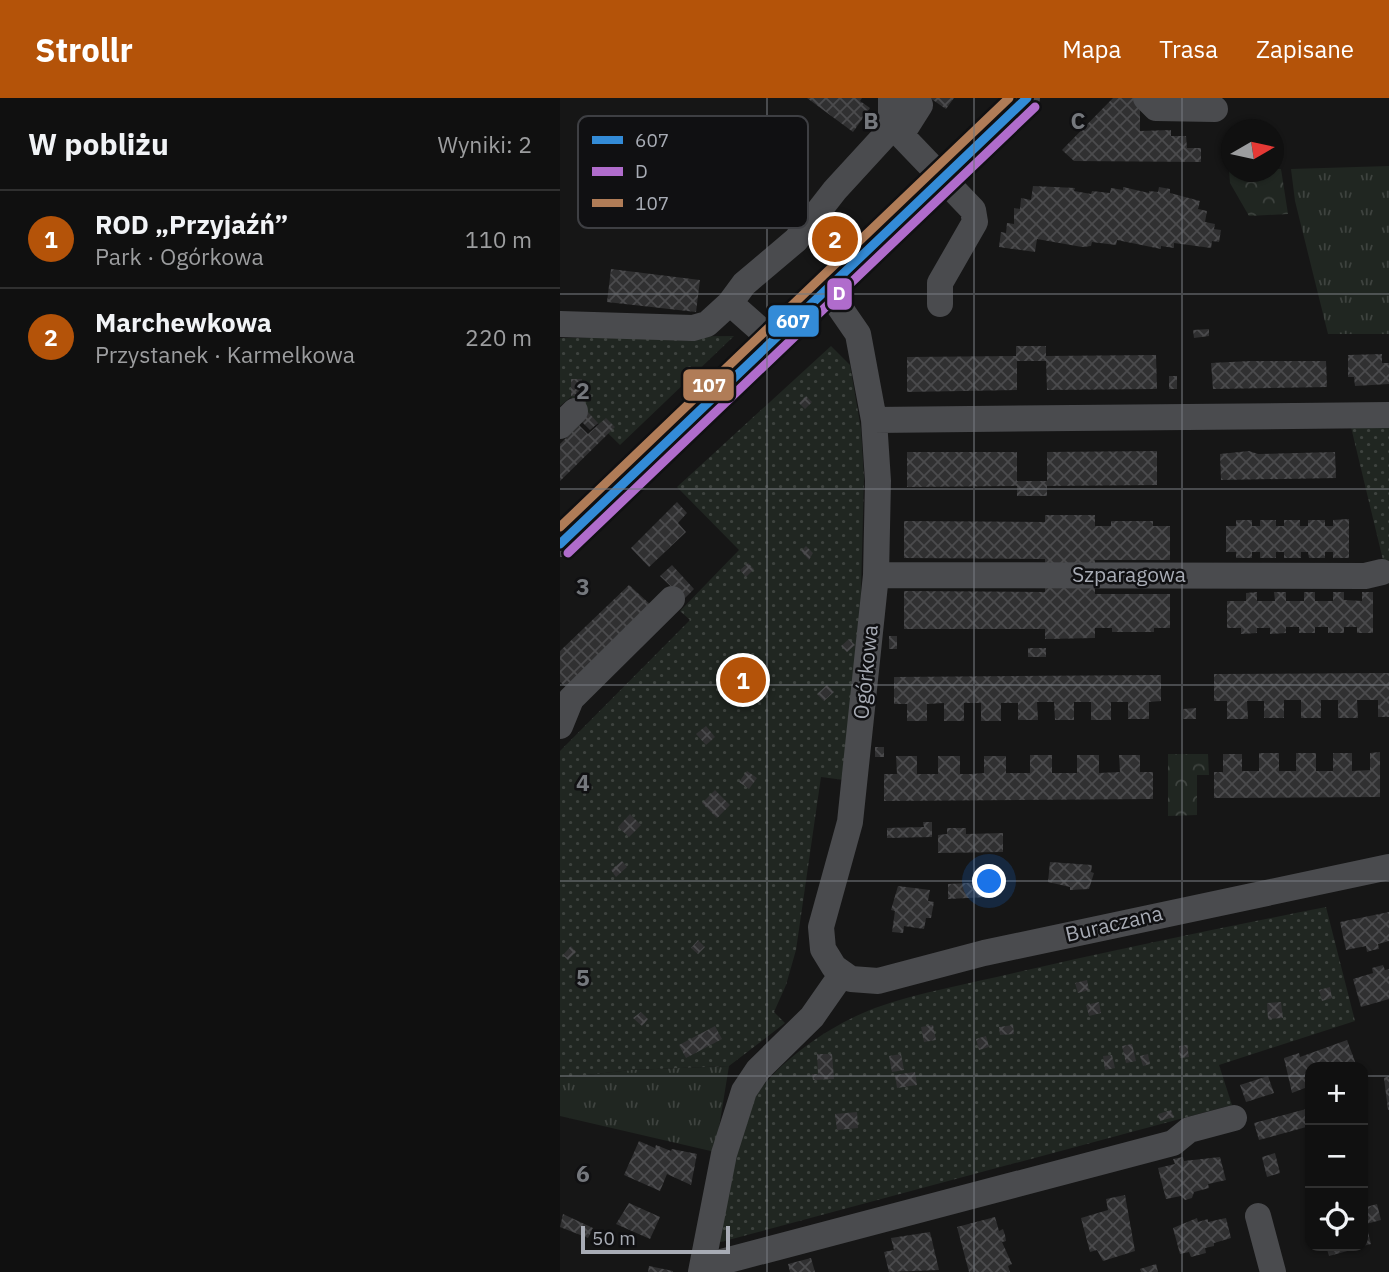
<!DOCTYPE html>
<html lang="pl">
<meta charset="utf-8">
<style>
body{margin:0;font-family:"IBM Plex Sans",sans-serif;background:#1e1e1e;color:#f1f3f6}
.controls{position:absolute;right:21px;bottom:21px;display:grid;overflow:hidden;border-radius:14px;box-shadow:0 2px 5px #0004}
.controls button{width:63px;height:63px;display:grid;place-items:center;padding:0;border:0;border-bottom:2px solid #303030;background:#101010;color:#f1f3f6;font:35px sans-serif}
.compass{position:absolute;left:661px;top:21px;width:63px;height:63px;border-radius:50%;background:#101010;box-shadow:0 2px 5px #0004;rotate:81deg}
.scale{position:absolute;left:21px;bottom:18px;width:149px;box-sizing:border-box;padding-left:7px;border:4px solid #a8acb5;border-top:0;font-size:19px;line-height:24px;white-space:nowrap;color:#a8acb5;-webkit-text-stroke:5px #101012;paint-order:stroke}
.you{position:absolute;left:430px;top:784px;width:24px;height:24px;margin:-18px;border:5px solid #fff;border-radius:50%;background:#1a73e8;box-shadow:0 0 0 10px #1a73e833}
.badge{display:grid;place-items:center;width:46px;height:46px;border-radius:50%;background:#b45309;color:#fff;font-size:23px;font-weight:700}
.pin{position:absolute;translate:-50% -50%;border:4px solid #fff;box-shadow:0 2px 7px #0006}
.list{margin:0;padding:0;list-style:none}
h2{display:flex;justify-content:space-between;align-items:center;height:91px;margin:0;padding:0 28px;font-size:30px}
h2 small{font-size:23px;font-weight:400;color:#9c9d9f}
.list li{display:grid;grid-template-columns:46px 1fr auto;gap:21px;align-items:center;box-sizing:border-box;height:98px;padding:0 28px;border-top:2px solid #303030}
.list b{display:block;font-size:26px;white-space:nowrap}
.list p{margin:0;font-size:23px;white-space:nowrap;color:#9c9d9f}
.list em{font-size:23px;font-style:normal;color:#9c9d9f}
.icon{flex:none;width:38px;height:38px;fill:none;stroke:currentColor;stroke-width:2;stroke-linecap:round;stroke-linejoin:round}
.map{position:relative;flex:none;width:829px;height:1174px;overflow:hidden}
header{display:flex;align-items:center;gap:42px;box-sizing:border-box;height:98px;padding:0 35px;background:#b45309;color:#fff}
header strong{font-size:33px}
nav{display:flex;gap:38px;margin-inline-start:auto;font-size:24px}
main{display:flex}
aside{flex:1;background:#101010}
.map>svg:first-child{display:block}
</style>
<header>
<strong>Strollr</strong>
<nav><a>Mapa</a><a>Trasa</a><a>Zapisane</a></nav>
</header>
<main>
<aside>
<h2>W pobliżu<small>Wyniki: 2</small></h2>
<ul class="list">
<li><span class="badge">1</span><div><b>ROD „Przyjaźń”</b><p>Park · Ogórkowa</p></div><em>110 m</em></li>
<li><span class="badge">2</span><div><b>Marchewkowa</b><p>Przystanek · Karmelkowa</p></div><em>220 m</em></li>
</ul>
</aside>
<div class="map">
<svg width="829" height="1174" viewBox="0 0 829 1174">
<defs>
<pattern id="grass-tufts" width="24" height="20" patternUnits="userSpaceOnUse" patternTransform="scale(1.75)"><rect width="24" height="20" fill="#202621"/><path d="M3 7l-1-3M5 7V3M7 7l1-3M15 17l-1-3M17 17v-4M19 17l1-3" fill="none" stroke="#3e433f"/></pattern>
<pattern id="park-crowns" width="20" height="18" patternUnits="userSpaceOnUse" patternTransform="scale(1.75)"><rect width="20" height="18" fill="#202621"/><path d="M2 6a3 3 0 1 1 6 0M12 15a3 3 0 1 1 6 0" fill="none" stroke="#3e433f"/></pattern>
<pattern id="garden-dots" width="8" height="8" patternUnits="userSpaceOnUse" patternTransform="scale(1.75)"><rect width="8" height="8" fill="#202621"/><path d="M2 2h.1M6 6h.1" fill="none" stroke="#3e433f" stroke-width="1.8" stroke-linecap="round"/></pattern>
<pattern id="building-cross-hatch" width="8" height="8" patternUnits="userSpaceOnUse" patternTransform="scale(1.75)"><rect width="8" height="8" fill="#303031"/><path d="M0 0l8 8M0 8l8-8" fill="none" stroke="#4b4b4d"/></pattern>
</defs>
<rect width="100%" height="100%" fill="#161616"/>
<!-- grass -->
<path fill="url(#grass-tufts)" d="M829,68V236H768L735,103L731,71Z
M169,968L155,1054L0,1018V980L71,972Z"/>
<!-- park -->
<path fill="url(#park-crowns)" d="M714,71H721L728,116L689,118L670,85L669,72L713,74Z
M608,656H648L649,677H637V717L608,718Z"/>
<!-- garden -->
<path fill="url(#garden-dots)" d="M174,238L60,347L11,299L0,308V240Z
M271,248L290,267L301,331L304,380L300,530L284,682L261,679L236,852L226,887L214,914L225,925L169,968L71,972L0,980V653L130,522L120,513L179,452L117,389Z
M829,324V487L790,325Z
M766,809L795,923L659,967L672,1007L157,1145C163,1102 175,1022 203,988C230,955 275,925 315,910C360,894 408,886 454,875C558,851 661,830 766,809Z"/>
<!-- building -->
<path fill="url(#building-cross-hatch)" d="M247,0H302L300,3L310,10L293,34Z
M370,0H394L386,11Z
M553,0H574L580,5V33L611,32V38H626L627,50H641V64L514,63L502,52Z
M473,88L515,90L514,93L531,96L532,93L550,95L551,90L563,92V89L589,95V93L598,94L599,89L610,91V95L640,103L638,111L647,113L645,124L655,126L654,131L661,132L659,144L652,143L651,150L614,145V150L601,148V151L557,142L556,147L532,144L531,148L522,149L477,141L475,154L439,149L441,134L446,135L447,125L454,126V110L460,111L461,100L471,102Z
M51,171L140,182L136,214L47,204Z
M649,231V238L634,240L633,232Z
M456,248H486V258L596,257L597,291L487,292L486,263H457V292L347,294V259L456,258Z
M822,256V265H829V286L795,288L794,279H788V257Z
M690,263H766L767,289L653,291L651,265Z
M609,278H617V291H609Z
M11,281H22V298H11Z
M246,298L252,304L245,311L239,305Z
M28,314L38,325L30,332L20,322Z
M46,320L55,329L0,383V346L19,327L28,336Z
M597,353V387L487,388V398H457V388L347,389V354H457V383H487V354Z
M689,353L698,356L775,354L776,380L661,382L660,356Z
M117,404L127,415L118,425L126,434L89,469L71,450Z
M485,417H535V428H551V423H593V428H610V462H535V466L485,467V461L344,460V423L485,424Z
M789,421V460H773V454H765V460H749L748,454H741V460H724V454H716V460H700V454H692V460H676V454H666V428H676V422H692V428H700V422H716V428H724V422H740V428H748V422H765V428H773V422Z
M246,448L253,455L249,462L241,453Z
M188,465L194,471L186,479L180,472Z
M112,467L134,491L124,501L100,478Z
M69,487L92,508L8,591L0,584V553Z
M485,488H535V496H610V530H594V534H552V530H535V540L485,541V531H344V493L485,494Z
M697,494V503H715L714,494H726V503H744V494H755V503H773V494H784V502L802,503V494H813V535H797V529H784V535H768V529H755V535H739V529H726V535L710,536V530H697V535L681,536V530H667V503H686V495Z
M329,538H337V551H329Z
M289,541L295,547L287,554L281,548Z
M468,550H486V559H468Z
M829,575V619H818V602H797L798,620H778V602H761V620H741V602H724V620H704V603H687L688,621H667V603H654V576Z
M601,577V603L589,604V621H568V604H551V622H531V604H514V622H495L494,604H477L478,622H458V605H441V623H421V605H404V623H384V605L367,606V623H347V606H334V579Z
M267,587L274,594L264,603L257,596Z
M636,610V621H623V611Z
M146,628L155,639L146,647L136,636Z
M315,649H324V659H315Z
M820,654V699L654,700V674H663V656H682V673H699V655H719V673H736V655H756V673H773V655H792V673L810,672V655Z
M470,657H492V675H517V657H539V675L560,674L559,657H580V674H593V701L324,703V676H337L336,658H357V676H378V658H400V676H412L424,675V658H446V675H470Z
M187,673L197,680L189,691L179,684Z
M155,692L170,707L157,720L142,705Z
M70,716L81,727L69,739L58,729Z
M363,724H372V739L327,740V730L364,729Z
M387,730H406V736L443,735V754L378,755V737L387,736Z
M62,763L67,769L56,779L51,772Z
M490,764L532,767L531,774L534,775L529,791L510,792V789L488,784Z
M426,784L427,799L388,801V786Z
M338,788L370,792L368,803L374,804L371,820H366L364,831L344,828L343,835L332,834L335,813L331,812Z
M829,814V843L818,846L819,851L813,852L807,854L806,848L786,852L780,824Z
M138,842L145,849L138,856L131,850Z
M11,848L16,854L8,862L3,857Z
M823,867L825,872L829,871V901L801,909L793,881L813,875L812,870Z
M527,882L529,892L518,895L515,885Z
M770,889L772,900L762,903L759,892Z
M539,904L541,915L529,918L526,907Z
M721,904L723,920L708,921L707,905Z
M81,914L88,921L82,928L73,920Z
M373,927L376,942L364,944L361,929Z
M453,927L454,936L440,937L439,929Z
M155,928L162,941L126,960L119,947Z
M426,938L429,949L419,952L416,941Z
M787,942L797,969H750V988L732,995L724,960L739,955L740,959Z
M572,946L576,963L566,965L562,948Z
M627,947L629,959L620,960L619,948Z
M257,956H272L274,981L253,982L252,976H258Z
M341,956L344,972L332,974L329,958Z
M588,956L590,966L583,968L580,958Z
M552,957L555,970L545,972L543,958Z
M355,974L357,987L337,990L335,977Z
M708,978L714,995L686,1004L680,987Z
M829,978V1012H828L824,980Z
M750,1010V1028L699,1042L694,1025Z
M611,1012L614,1019L600,1023L598,1016Z
M297,1014L298,1030L277,1032L275,1016Z
M79,1043L95,1050L96,1047L111,1053L112,1051L137,1056L131,1087L107,1076L100,1093L64,1077Z
M715,1055L720,1075L707,1079L702,1059Z
M623,1059L624,1063L660,1059L666,1082L648,1086L649,1090L634,1094L632,1100L625,1102L621,1098L606,1101L598,1070L615,1066L613,1061Z
M565,1097L575,1153L543,1163L537,1152L530,1154L521,1120L548,1112L546,1101Z
M69,1105L100,1119L90,1141L56,1126Z
M817,1106L821,1122L806,1126L811,1146L803,1148V1110Z
M3,1116L33,1130L28,1140L0,1129Z
M435,1119L439,1133L443,1131L445,1137L446,1143L442,1144L452,1166L448,1168L450,1174H409L397,1129Z
M637,1120L638,1124L648,1121V1124L666,1120L671,1140L654,1145V1148L645,1150L646,1155L631,1159L629,1154L620,1156L613,1130Z
M370,1134L379,1172L329,1174L324,1154L334,1152L331,1140Z
M766,1148H802V1149L769,1158Z
M251,1160L255,1174H230L228,1166Z
M596,1166L598,1174H581L580,1171Z
M89,1168L113,1173V1174H88Z"/>
<g fill="none" stroke-linecap="round" stroke-linejoin="round">
<!-- minor -->
<path stroke="#4a4b4e" stroke-width="26" d="M586,0L596,10L655,11
M331,31L341,37L360,7L350,0
M331,31V0
M341,37L413,112L415,124L380,185V206
M267,191L298,236L314,322L318,383L316,477L290,724L261,829L263,851L274,869L291,881L318,883L424,855L829,769
M170,205L184,186L236,142L275,92L331,31
M0,226L133,230L147,226L170,205L213,243
M314,322L829,317
M0,328L15,313
M0,446L467,0
M316,477L805,478L822,474
M0,628L11,601L112,501
M698,1118L713,1174
M142,1169L613,1045L629,1032L674,1020
M141,1174L164,1056L184,993L198,972L252,919L282,876"/>
<!-- bus-1 casing -->
<g stroke="#101012" stroke-width="14">
<path id="bus-1" d="M0,446L467,0"/>
</g>
<!-- bus-2 casing -->
<g stroke="#101012" stroke-width="14">
<path id="bus-2" d="M8,455L475,9"/>
</g>
<!-- bus-3 casing -->
<g stroke="#101012" stroke-width="14">
<path id="bus-3" d="M0,429L449,0"/>
</g>
<!-- bus-1 -->
<use href="#bus-1" stroke="#338bd7" stroke-width="9"/>
<!-- bus-2 -->
<use href="#bus-2" stroke="#b06ccc" stroke-width="9"/>
<!-- bus-3 -->
<use href="#bus-3" stroke="#b07c57" stroke-width="9"/>
</g>
<!-- grid -->
<path fill="none" stroke="#75787d" stroke-width="2" stroke-opacity="0.55" d="M207,0V1174M414,0V1174M622,0V1174M0,196H829M0,391H829M0,587H829M0,783H829M0,978H750M803,978H829"/>
<g text-anchor="middle" stroke-width="5" stroke-linejoin="round" paint-order="stroke">
<!-- street labels -->
<g font-size="21" fill="#a8acb5" stroke="#101012">
<text x="569" y="484">Szparagowa</text>
<text transform="translate(306 574) rotate(-84)" y="7">Ogórkowa</text>
<text transform="translate(554 826) rotate(-13)" y="7">Buraczana</text>
</g>
</g>
<!-- legend -->
<rect x="18" y="18" width="230" height="112" rx="10" fill="#101012" stroke="#3e3f43" stroke-width="2"/>
<rect x="32" y="38" width="31" height="8" fill="#338bd7"/>
<rect x="32" y="69" width="31" height="9" fill="#b06ccc"/>
<rect x="32" y="101" width="31" height="8" fill="#b07c57"/>
<g font-size="19" fill="#a8acb5">
<text x="75" y="49">607</text>
<text x="75" y="80">D</text>
<text x="75" y="112">107</text>
</g>
<g font-size="23" text-anchor="middle" font-weight="bold" fill="#75787d" stroke="#101012" stroke-width="5" stroke-linejoin="round" paint-order="stroke">
<text x="311" y="31">B</text>
<text x="518" y="31">C</text>
<text x="23" y="301">2</text>
<text x="23" y="497">3</text>
<text x="23" y="693">4</text>
<text x="23" y="888">5</text>
<text x="23" y="1084">6</text>
</g>
<g stroke="#101012" stroke-width="2.5">
<rect x="266" y="179" width="27" height="34" rx="7" fill="#b06ccc"/>
<rect x="207" y="206" width="53" height="34" rx="7" fill="#338bd7"/>
<rect x="122" y="270" width="53" height="34" rx="7" fill="#b07c57"/>
</g>
<g font-size="19" text-anchor="middle" font-weight="bold" fill="#fff">
<text x="279" y="202">D</text>
<text x="233" y="230">607</text>
<text x="149" y="294">107</text>
</g>
</svg>
<div class="controls">
<button>+</button>
<button>−</button>
<button><svg class="icon" aria-label="locate" viewBox="0 0 24 24"><circle cx="12" cy="12" r="6"/><path d="M12 2v4M12 18v4M2 12h4M18 12h4"/></svg></button>
</div>
<svg class="compass" viewBox="-18 -18 36 36"><path d="M0-13l5 13h-10z" fill="#e53935"/><path d="M0 13l5-13h-10z" fill="#9c9d9f"/></svg>
<div class="scale">50 m</div>
<div class="you"></div>
<div class="pin badge" style="left:183px;top:582px">1</div>
<div class="pin badge" style="left:275px;top:141px">2</div>
</div>
</main>
